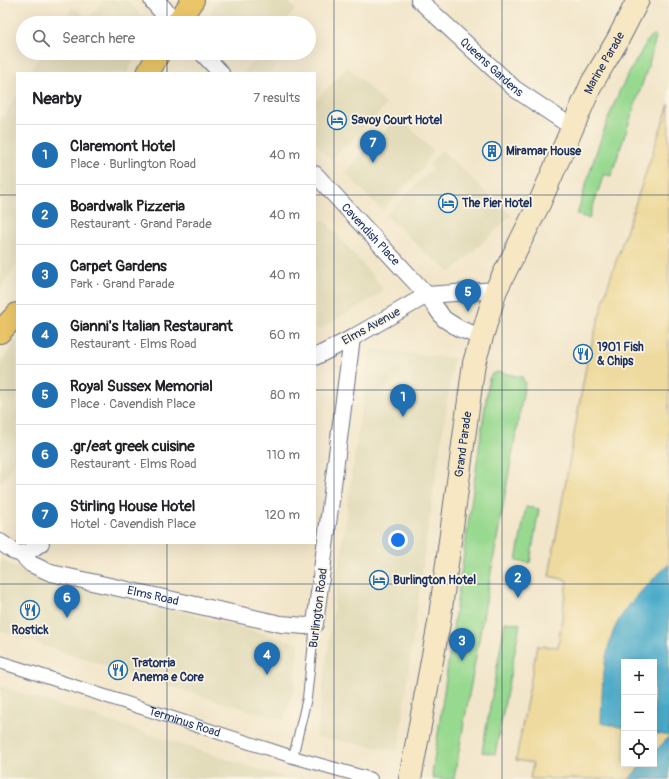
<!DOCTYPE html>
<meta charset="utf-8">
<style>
body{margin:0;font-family:Pangolin,sans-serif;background:#f2f2f2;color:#202124}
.controls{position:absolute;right:12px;bottom:12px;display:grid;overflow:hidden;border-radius:0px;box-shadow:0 4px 16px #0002}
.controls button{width:36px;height:36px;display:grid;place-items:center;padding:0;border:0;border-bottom:1px solid #e0e0e0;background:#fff;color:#202124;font:20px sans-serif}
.you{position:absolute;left:398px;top:540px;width:14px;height:14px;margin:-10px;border:3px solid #fff;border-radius:50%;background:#1a73e8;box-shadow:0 0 0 6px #1a73e833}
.badge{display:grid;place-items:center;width:26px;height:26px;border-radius:50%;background:#1f6fb2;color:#fff;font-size:13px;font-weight:700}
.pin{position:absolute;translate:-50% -33px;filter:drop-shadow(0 1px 2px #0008)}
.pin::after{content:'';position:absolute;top:21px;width:14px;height:12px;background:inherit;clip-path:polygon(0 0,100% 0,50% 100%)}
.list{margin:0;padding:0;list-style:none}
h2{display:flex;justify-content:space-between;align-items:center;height:52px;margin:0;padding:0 16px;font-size:17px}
h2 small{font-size:13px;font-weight:400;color:#757577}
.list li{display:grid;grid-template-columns:26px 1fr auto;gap:12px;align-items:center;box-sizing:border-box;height:60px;padding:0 16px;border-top:1px solid #e0e0e0}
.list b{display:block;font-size:15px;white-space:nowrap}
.list p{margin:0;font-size:13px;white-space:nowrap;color:#757577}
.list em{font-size:13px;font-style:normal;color:#757577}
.icon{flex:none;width:22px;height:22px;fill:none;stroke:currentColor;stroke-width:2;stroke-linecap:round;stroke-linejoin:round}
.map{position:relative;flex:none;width:669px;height:779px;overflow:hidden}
.search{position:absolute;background:#fff;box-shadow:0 4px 16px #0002;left:16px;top:16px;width:300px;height:44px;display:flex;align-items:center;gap:10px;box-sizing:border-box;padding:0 14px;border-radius:22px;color:#757577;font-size:15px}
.panel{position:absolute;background:#fff;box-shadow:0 4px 16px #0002;left:16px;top:72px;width:300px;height:472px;border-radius:0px}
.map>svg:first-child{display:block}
</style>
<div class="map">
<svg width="669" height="779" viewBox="0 0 669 779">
<rect width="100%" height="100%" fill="#fcf5e5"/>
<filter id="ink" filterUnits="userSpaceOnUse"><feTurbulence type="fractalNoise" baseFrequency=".025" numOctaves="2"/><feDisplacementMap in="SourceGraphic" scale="8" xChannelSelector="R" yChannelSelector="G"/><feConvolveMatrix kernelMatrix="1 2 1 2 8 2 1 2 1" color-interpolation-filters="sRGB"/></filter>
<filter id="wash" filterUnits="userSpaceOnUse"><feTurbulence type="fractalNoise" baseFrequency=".012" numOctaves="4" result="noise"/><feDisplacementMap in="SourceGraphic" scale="16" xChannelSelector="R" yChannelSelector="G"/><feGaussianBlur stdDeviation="0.9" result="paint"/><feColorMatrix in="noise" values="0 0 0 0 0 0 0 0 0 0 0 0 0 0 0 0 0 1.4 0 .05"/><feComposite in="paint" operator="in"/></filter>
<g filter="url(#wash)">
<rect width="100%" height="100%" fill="#f2e6ca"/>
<!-- built -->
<path fill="#e2dcba" d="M104,0H126L148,23H62L72,8L89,17Z
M218,0H286L296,9L283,23H210L209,19L211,10Z
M46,53H138L127,73H30L41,54L44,56Z
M261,53H289L269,73H247L244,70Z
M348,67L387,105L331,160L315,143V101Z
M17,94V263L0,290V121Z
M399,117L432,149L433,152L425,162L423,168L382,210L344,172Z
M442,150L500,206L512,215L450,273L437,260L435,262L386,215L432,169L429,165Z
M323,219L379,283L382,288L381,293L319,330L315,326V227Z
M17,339V460L0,484V364Z
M371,349L454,358L425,550L398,751L316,737L352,471Z
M0,558L16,568L299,643L294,690L284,721L145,679L0,631Z
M0,686L248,766L290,779H0Z"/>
<!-- green -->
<path fill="#98d990" stroke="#5a8477" d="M654,35L656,38L648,67L611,176L604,174L589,218L577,215C589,173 602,132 619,92C627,75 638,58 647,41L651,36Z
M498,372L522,377L525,383L454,779H433L432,775L489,379L492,374Z
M526,507L539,509L530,563L516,561Z
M505,622L520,624L495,754L482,752Z"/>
<!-- sand -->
<path fill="#eeda9e" stroke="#84847e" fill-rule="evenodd" d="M669,104V779H530L533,763L516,760L537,646L558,647L567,580L549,576L587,361L608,285ZM624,662H654V764H624Z"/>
<!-- water -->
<path fill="#4bacca" stroke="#336e94" d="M669,564V736L654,733V662H624V728L601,723C602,693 602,661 613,632C622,608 650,582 669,564Z
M669,737V779H629L642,764H654V752Z"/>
</g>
<g filter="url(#ink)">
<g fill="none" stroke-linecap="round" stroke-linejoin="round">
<!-- service casing -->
<g stroke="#666f84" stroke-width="10">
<path id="service" d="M293,757L307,698L315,624"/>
</g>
<!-- pedestrian casing -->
<g stroke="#666f84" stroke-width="14">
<g id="pedestrian">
<path id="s1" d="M0,662L293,757L371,779"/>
</g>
</g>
<!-- minor casing -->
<g stroke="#666f84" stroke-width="18">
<g id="minor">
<path id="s2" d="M419,0L515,89L572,127"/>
<path d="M202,53L221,73"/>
<path id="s3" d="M315,174L427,295L352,338L315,357"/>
<path d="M482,337L460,329L444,319L427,295L496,290"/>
<path id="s4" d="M0,542L15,552L21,554L31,564L51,573L281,624L305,626L315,624L352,338"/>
<path d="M21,554L28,552L41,543"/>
</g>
</g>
<!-- tertiary casing -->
<g stroke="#666f84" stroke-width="22">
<path id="tertiary" d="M154,0L174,23"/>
</g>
<!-- secondary casing -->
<g stroke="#666f84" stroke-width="24">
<g id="secondary">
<path id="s5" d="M410,779L439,623L474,363L496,290L539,204L592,83L617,41L638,0"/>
</g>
</g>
<!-- primary casing -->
<g stroke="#666f84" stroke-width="24">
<path id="primary" d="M177,23L193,0
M148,73L159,53
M0,332L17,314"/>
</g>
<!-- service -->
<use href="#service" stroke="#fff" stroke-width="8"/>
<!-- pedestrian -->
<use href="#pedestrian" stroke="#fff" stroke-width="12"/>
<!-- minor -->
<use href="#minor" stroke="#fff" stroke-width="16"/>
<!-- tertiary -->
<use href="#tertiary" stroke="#fff" stroke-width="20"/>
<!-- secondary -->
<use href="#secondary" stroke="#f7e8c3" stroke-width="22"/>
<!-- primary -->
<use href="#primary" stroke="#ebc669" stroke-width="22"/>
</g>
</g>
<!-- grid -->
<path fill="none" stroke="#1b2f5e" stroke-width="1" stroke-opacity="0.55" d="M167,0V23M334,0V779M502,0V779M167,53V73M0,195H17M315,195H669M0,390H17M315,390H669M167,543V779M0,584H669"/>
<!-- icons -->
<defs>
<g id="hotel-ring" transform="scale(1)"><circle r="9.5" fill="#fcf5e5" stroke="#1f6fb2" stroke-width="1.5"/><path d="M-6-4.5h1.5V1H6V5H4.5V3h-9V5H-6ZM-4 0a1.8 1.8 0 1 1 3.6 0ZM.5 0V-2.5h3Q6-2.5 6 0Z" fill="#1f6fb2"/></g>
<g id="building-ring" transform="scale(1)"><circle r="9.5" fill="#fcf5e5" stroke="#1f6fb2" stroke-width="1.5"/><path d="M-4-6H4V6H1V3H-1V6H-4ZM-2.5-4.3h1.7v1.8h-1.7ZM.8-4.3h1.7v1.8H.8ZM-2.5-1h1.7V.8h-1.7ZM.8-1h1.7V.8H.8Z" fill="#1f6fb2"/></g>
<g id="restaurant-ring" transform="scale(1)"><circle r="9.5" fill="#fcf5e5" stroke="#1f6fb2" stroke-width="1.5"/><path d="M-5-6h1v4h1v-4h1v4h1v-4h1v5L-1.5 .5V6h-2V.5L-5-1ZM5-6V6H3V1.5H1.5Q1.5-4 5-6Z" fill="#1f6fb2"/></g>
</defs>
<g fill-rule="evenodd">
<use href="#hotel-ring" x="337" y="120"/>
<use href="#building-ring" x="492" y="151"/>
<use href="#hotel-ring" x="448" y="203"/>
<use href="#restaurant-ring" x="583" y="354"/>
<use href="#hotel-ring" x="379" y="580"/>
<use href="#restaurant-ring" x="30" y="610"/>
<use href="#restaurant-ring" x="118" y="670"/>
</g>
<g text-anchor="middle" stroke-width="3.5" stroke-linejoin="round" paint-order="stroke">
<!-- street labels -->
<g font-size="12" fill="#1b2f5e" stroke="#fcf5e5">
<text dy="4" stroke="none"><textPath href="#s5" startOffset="749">Marine Parade</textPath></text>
<text dy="4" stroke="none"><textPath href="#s2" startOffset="99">Queens Gardens</textPath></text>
<text dy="4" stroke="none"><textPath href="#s3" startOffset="82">Cavendish Place</textPath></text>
<text transform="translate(371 326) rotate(-29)" y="4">Elms Avenue</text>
<text dy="4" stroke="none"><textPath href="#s5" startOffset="339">Grand Parade</textPath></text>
<text dy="4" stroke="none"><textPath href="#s4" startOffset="165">Elms Road</textPath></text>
<text transform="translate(318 608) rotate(-83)" y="4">Burlington Road</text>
<text dy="4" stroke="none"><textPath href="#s1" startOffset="194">Terminus Road</textPath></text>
</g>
<!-- poi labels -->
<g font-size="12" font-weight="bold" fill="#1b2f5e" stroke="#fcf5e5" text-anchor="start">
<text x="351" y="124">Savoy Court Hotel</text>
<text x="506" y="155">Miramar House</text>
<text x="462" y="207">The Pier Hotel</text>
<text x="597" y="351">1901 Fish<tspan x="597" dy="14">&amp; Chips</tspan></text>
<text x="393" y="584">Burlington Hotel</text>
<text x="30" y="634" text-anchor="middle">Rostick</text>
<text x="132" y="667">Tratorria<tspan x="132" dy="14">Anema e Core</tspan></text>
</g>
</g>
</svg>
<div class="controls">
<button>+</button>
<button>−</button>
<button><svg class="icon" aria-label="locate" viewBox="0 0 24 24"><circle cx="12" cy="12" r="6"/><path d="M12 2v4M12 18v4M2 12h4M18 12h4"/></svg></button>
</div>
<div class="you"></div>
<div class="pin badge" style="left:403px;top:417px">1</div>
<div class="pin badge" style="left:518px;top:598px">2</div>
<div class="pin badge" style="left:462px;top:661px">3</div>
<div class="pin badge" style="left:267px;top:675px">4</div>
<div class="pin badge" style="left:468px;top:312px">5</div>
<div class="pin badge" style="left:67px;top:618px">6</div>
<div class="pin badge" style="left:373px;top:163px">7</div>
<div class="search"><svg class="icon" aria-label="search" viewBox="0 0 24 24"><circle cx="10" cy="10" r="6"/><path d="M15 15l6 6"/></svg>Search here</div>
<section class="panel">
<h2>Nearby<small>7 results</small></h2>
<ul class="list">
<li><span class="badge">1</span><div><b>Claremont Hotel</b><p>Place · Burlington Road</p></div><em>40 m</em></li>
<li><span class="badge">2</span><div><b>Boardwalk Pizzeria</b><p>Restaurant · Grand Parade</p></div><em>40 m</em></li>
<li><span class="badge">3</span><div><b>Carpet Gardens</b><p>Park · Grand Parade</p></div><em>40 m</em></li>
<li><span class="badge">4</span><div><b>Gianni's Italian Restaurant</b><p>Restaurant · Elms Road</p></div><em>60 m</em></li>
<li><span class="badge">5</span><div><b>Royal Sussex Memorial</b><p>Place · Cavendish Place</p></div><em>80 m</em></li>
<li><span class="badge">6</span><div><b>.gr/eat greek cuisine</b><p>Restaurant · Elms Road</p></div><em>110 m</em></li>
<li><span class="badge">7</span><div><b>Stirling House Hotel</b><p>Hotel · Cavendish Place</p></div><em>120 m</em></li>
</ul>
</section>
</div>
